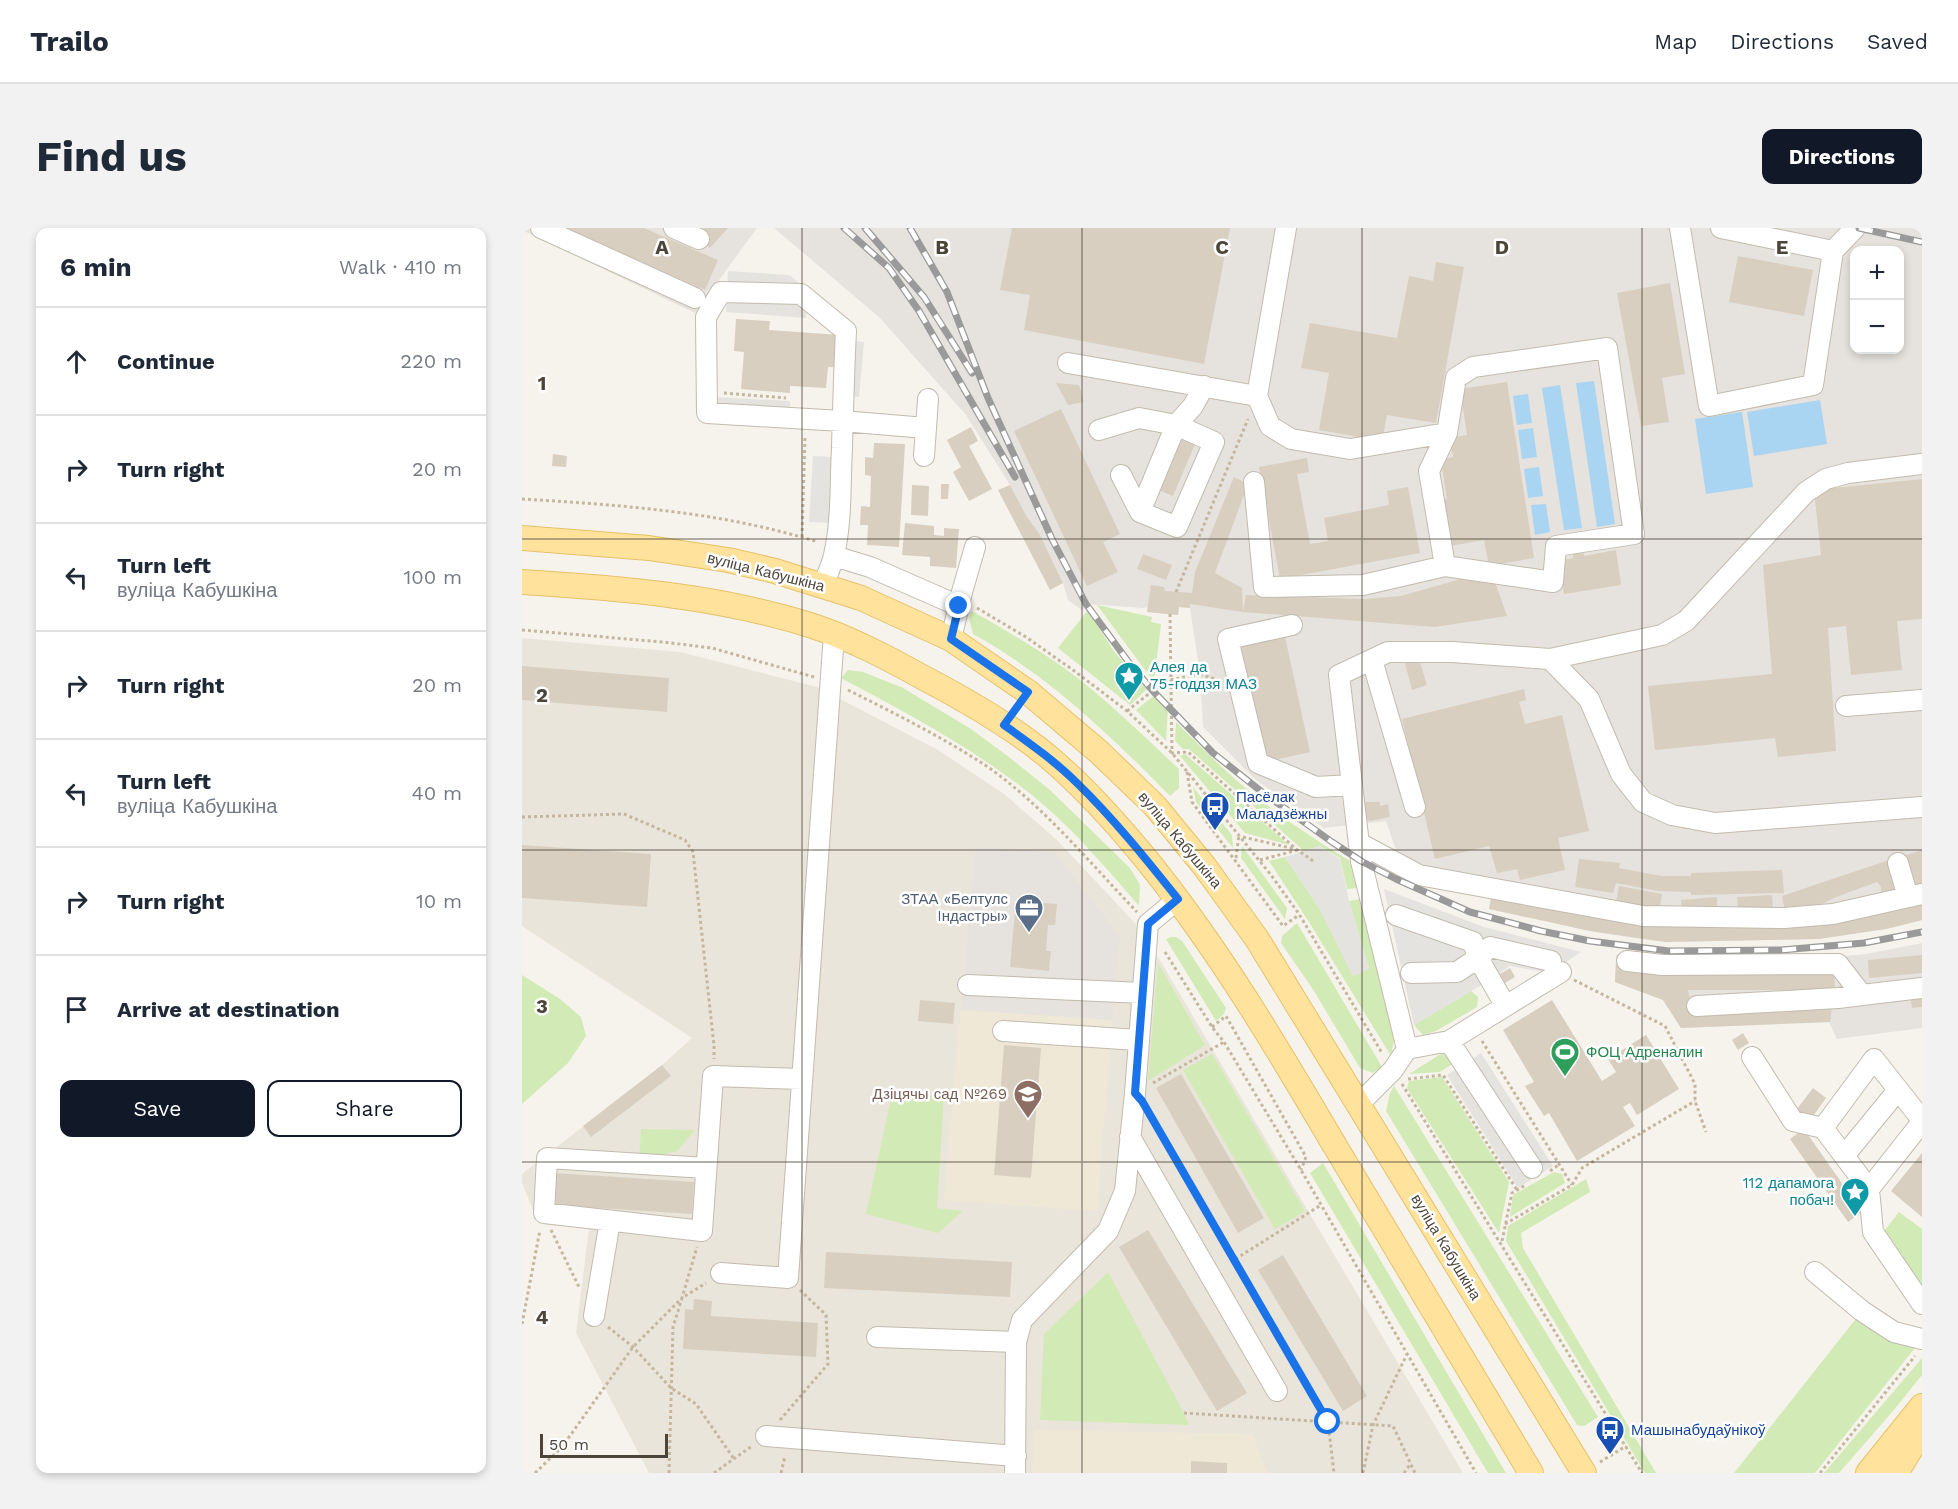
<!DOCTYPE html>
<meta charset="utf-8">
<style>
body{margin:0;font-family:"Work Sans",sans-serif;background:#f2f2f3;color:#1f2937}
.controls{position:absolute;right:18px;top:18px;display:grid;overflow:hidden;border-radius:12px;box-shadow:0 3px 9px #0003}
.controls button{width:54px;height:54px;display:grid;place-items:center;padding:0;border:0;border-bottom:2px solid #e0e1e3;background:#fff;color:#1f2937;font:30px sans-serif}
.scale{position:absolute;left:18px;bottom:15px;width:128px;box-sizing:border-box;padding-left:6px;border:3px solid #4b4439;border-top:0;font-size:16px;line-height:21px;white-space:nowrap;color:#4b4439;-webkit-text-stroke:4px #fff;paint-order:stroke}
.stop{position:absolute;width:18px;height:18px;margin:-14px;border:4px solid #1a73e8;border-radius:50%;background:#fff}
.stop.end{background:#1a73e8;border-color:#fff;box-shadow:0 2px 6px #0008}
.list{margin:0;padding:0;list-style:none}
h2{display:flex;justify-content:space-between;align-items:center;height:78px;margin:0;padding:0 24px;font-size:26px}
h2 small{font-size:20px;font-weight:400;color:#747a83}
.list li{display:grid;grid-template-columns:39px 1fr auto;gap:18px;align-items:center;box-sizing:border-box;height:108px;padding:0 24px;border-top:2px solid #e0e1e3}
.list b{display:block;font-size:22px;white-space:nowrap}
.list p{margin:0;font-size:20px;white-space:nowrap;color:#747a83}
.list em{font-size:20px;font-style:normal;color:#747a83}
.actions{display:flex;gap:12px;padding:18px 24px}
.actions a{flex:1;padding:14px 0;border:2px solid #111827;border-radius:12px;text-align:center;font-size:21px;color:#111827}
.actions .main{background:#111827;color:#fff}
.icon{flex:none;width:33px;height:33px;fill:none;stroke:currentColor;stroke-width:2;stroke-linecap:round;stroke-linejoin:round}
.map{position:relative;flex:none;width:1400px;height:1245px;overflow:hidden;border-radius:12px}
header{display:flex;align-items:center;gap:36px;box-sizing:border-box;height:84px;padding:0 30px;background:#fff;border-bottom:2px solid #e0e1e3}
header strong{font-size:28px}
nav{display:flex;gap:33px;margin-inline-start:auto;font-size:21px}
.intro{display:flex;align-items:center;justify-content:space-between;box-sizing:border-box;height:144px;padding:0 36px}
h1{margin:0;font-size:42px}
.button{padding:15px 27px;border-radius:12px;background:#111827;color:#fff;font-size:21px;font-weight:700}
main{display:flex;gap:36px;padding:0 36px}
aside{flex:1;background:#fff;border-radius:12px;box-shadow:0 3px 9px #0003}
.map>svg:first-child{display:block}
</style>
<header>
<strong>Trailo</strong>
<nav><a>Map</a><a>Directions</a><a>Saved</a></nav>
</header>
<div class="intro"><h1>Find us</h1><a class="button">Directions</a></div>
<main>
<aside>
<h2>6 min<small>Walk · 410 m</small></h2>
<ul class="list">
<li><svg class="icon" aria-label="ahead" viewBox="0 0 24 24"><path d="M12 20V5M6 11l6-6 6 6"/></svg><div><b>Continue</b></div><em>220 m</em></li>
<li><svg class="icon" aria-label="right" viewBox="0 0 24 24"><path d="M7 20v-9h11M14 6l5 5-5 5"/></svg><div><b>Turn right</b></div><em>20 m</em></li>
<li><svg class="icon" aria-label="left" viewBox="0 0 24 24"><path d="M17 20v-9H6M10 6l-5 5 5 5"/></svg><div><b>Turn left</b><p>вуліца Кабушкіна</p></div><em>100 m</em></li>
<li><svg class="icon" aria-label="right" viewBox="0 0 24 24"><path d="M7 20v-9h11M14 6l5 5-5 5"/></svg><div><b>Turn right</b></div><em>20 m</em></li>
<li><svg class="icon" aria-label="left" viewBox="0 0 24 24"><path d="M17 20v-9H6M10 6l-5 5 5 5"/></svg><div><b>Turn left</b><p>вуліца Кабушкіна</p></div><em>40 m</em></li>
<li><svg class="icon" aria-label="right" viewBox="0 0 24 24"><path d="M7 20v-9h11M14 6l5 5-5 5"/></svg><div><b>Turn right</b></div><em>10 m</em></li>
<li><svg class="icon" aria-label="arrive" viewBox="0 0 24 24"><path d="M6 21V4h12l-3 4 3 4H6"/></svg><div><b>Arrive at destination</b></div></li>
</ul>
<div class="actions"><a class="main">Save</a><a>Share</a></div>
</aside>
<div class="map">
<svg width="1400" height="1245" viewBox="0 0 1400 1245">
<rect width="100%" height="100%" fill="#f6f3ec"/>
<!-- residential -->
<path fill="#eae5da" d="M0,410L158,424L295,459L416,522L482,566L534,611L613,695L639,734L941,1245H127L54,1105L67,1000L13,988L0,954V946L140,837L170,810L0,698Z"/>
<!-- industrial -->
<path fill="#e6e2dd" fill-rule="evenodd" d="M0,0H235L173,85L0,2Z
M252,0H1400V692L1364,701L1296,711L1144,714L1118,711L1068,703L967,681L972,654L902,644L875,625L864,593L802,600L734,552L681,499L678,446L668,380L657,379L656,387L625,384L626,379L621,380L564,376L561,383L546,372L541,355L517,305L505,289L488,257L444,187L357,89ZM1332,22H1378V122H1332Z
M454,619L532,624L598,708L590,792L439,782Z
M1400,715V800L1315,811L1307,794L1159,800L1141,772L1093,754L1094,727L1150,732L1271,733L1344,726Z"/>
<!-- education -->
<path fill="#efe8d6" d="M439,782L590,792L575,983L422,972Z
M513,1202L730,1206L746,1245H510Z"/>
<!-- green -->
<path fill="#d2eab5" d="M575,377L630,389L629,394L639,396L632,454Z
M566,382L591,422L625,461L608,477L536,420Z
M450,383C488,405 527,427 562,455C595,482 626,512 657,541V560L648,568C588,507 526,447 451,406L447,390Z
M326,442L341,444L381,460L449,501L487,529L528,562L608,640L618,657L617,678C587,643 557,608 523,578C462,526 389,487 319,450Z
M634,466L646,479L644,513L614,482Z
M654,494C679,519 704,545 732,567C762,591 795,613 828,633L835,660L825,661L818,630L798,618L782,623L667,521H661L653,513Z
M663,526L767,617L723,605L658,528Z
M671,559L710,607L711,620L674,574Z
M720,618L765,680L763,691L719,630Z
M763,629L797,680L847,741L827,673L838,671L873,807L869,828L787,694L747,633Z
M775,695L860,839L851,845L838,840L792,763L759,715L760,708Z
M649,709H654L660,713L704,780L702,786L694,793L644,711Z
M636,735L683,817L626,853Z
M0,747L38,771L59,789L64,808L46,835L0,876Z
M949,763L956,769L955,779L914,803L901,807L892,797Z
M690,826L783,983L753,1001L661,842Z
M923,826L928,828L932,835L918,844L887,846L917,827Z
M920,849L987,954L977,1005L885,860L887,853Z
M872,858L1076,1189L1062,1198L1055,1197L864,883L868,865Z
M422,867L415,980L441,983L416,1005L344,986L369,871Z
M119,901L173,902L155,923L117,933Z
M801,935L984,1245H966L788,945Z
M1032,944L1040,946L1043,955L988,989L991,967Z
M1064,951L1068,964L999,1005L1001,1020L1134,1245H1123L984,1013L986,998Z
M1377,984L1400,1001V1060L1359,1007Z
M586,1044L662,1185L667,1197L518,1192L522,1106Z
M1340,1083L1400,1111L1293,1245H1212Z
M1400,1130V1147L1371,1183L1317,1245H1302Z"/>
<!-- parking -->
<path fill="#e5e3e0" d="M206,43L267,47L286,62L284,90L204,84Z
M319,112L342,114L337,169L315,167Z
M191,169L268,173V186L190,181Z
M291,228L312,229L309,295L287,294Z
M798,618L818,631L827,673L847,741L831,749L797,680L763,629Z
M862,661L962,699L1059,724L1028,745L988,738L968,752L892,797Z
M959,825L1031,938L996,960L925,847Z"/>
<!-- water -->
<path fill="#a9d4f2" d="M1072,153L1093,296L1075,299L1054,155Z
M1038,157L1060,300L1042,302L1020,160Z
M1006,166L1010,195L995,197L991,168Z
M1298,172L1305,216L1232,228L1225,184Z
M1220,184L1231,259L1184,266L1173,191Z
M1011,200L1015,229L1000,231L996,202Z
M1017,239L1021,268L1006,270L1002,241Z
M1024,276L1028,304L1013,307L1009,277Z"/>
<!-- building -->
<path fill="#d8cfc1" d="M43,0H122L196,32L183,62Z
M182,0H206L188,20L174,8Z
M490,0H708L682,136L502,102L508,67L478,62Z
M1216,28L1291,42L1282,88L1207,74Z
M914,34L942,39L914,195L865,187L860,213L797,202L807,145L779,140L788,95L875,110L887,48L911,53Z
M1148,55L1163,146L1140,150L1147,194L1119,198L1095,65Z
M214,91L248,93L247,102L318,107L315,139H306L304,160L268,158V165L219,161L222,124L212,123Z
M985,154L1012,330L967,338L962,312L928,318L921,272L925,271L919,232L931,229L928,210L945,207L938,161Z
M534,155L557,157L562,174L546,177Z
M539,181L598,306L581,314L596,344L565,358L492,203Z
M449,199L456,213L447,218L470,261L447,273L431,244L439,239L425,212Z
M655,208L673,216L651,268L634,261Z
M352,215L383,216L377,319L345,317L346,297H338L339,278L348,279L349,248L343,247V229L351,230Z
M31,226L45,228L44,239L30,238Z
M785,230L787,244L775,246L788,316L806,313L802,290L867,277L865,263L886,259L898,325L758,351L737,239Z
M712,249L726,256L693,345L720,360L721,384L724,367L842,371L879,368L946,349L973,354L985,388L913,399L721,384L668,376V380L657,379L656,387L625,384L629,357L642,359L643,363L670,365L673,344Z
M1400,251V391L1375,393L1380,442L1329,447L1324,398L1306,400L1314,523L1256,529L1253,510L1133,522L1126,458L1250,446L1241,337L1299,327L1292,262Z
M419,256H427L426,271H419Z
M390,257L407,258L406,288L389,287Z
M488,257L505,289L517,305L541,355L528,362L476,262Z
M383,295L412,298V307L422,308V300L437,301L434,340L408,338V329L380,327Z
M1061,318L1062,328L1094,322L1099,357L1042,366L1037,333L1051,330V320Z
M621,326L650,337L644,352L615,341Z
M762,404L788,524L744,534L714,415Z
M897,431L905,457L890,462L883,435Z
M0,438L147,450L145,484L0,472Z
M1002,461L1004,472L997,474L1003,496L1040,487L1067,603L1036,610L1043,642L998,652L995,641L975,645L967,618L913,631L880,491Z
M844,574H858V578L866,576L868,589L848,593L836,588L838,578Z
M0,617L129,626L125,679L0,670Z
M1400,622V661L1392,663L1381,628Z
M1057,631L1098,635L1097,640L1139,648H1169V645L1260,642L1262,665L1169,667V664L1136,663L1094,655L1091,665L1053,659Z
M1367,632L1378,667L1359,670V659L1355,654L1314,669L1285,683L1282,678L1263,683L1260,668Z
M1097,658L1140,666L1138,680L1121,677V680L1094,674Z
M970,665L1100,691L1400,675V692L1364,701L1296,711L1144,714L1068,703L967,681Z
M1250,667L1251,679L1216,682L1215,669Z
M1195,669V680L1160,682L1159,672Z
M494,673L535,676L533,697H526L524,723H529L527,743L488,739Z
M1400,727V745L1347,750L1346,732Z
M1094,735L1141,741L1312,742L1313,762H1166L1171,784L1310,779L1308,794L1159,800L1141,772L1093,754Z
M988,740L993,749L983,755L978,746Z
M1400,764V779L1390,780L1388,765Z
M398,772L433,775L431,796L396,793Z
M1030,772L1080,853L1094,844L1086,831L1124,807L1157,861L1115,887L1108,875L1101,879L1113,898L1055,933L1027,885L1022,888L1003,858L1012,854L981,802Z
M1221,805L1227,815L1216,822L1210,812Z
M482,817L519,820L509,950L472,947Z
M140,837L149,848L69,909L61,898Z
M659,846L742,990L716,1005L634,860Z
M1291,860L1304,870L1289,891L1275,881Z
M1282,901L1340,984L1326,994L1268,911Z
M1400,925V989L1369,963Z
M33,945L172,954L170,986L31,977Z
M626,1002L725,1165L695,1183L597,1019Z
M304,1024L490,1034L488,1069L302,1060Z
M761,1027L845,1168L821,1183L736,1042Z
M172,1071L190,1073L189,1088L296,1095L294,1129L161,1121L163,1081L171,1082Z
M669,1233L705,1235V1245H669Z"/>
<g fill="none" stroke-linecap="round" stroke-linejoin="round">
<!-- minor casing -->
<g stroke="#c2bbae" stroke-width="22">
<path id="minor" d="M19,0L173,70
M152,0L177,11
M764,0L735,168L748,198L769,211L828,221L925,205
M1158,0L1187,178L1291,157L1311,23
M1199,0L1311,23L1333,0
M1085,120L1112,306L1034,318L1031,354L923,338L907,243L925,205L934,150L951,139Z
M546,135L735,168
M404,200L406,171
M577,202L617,190L654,197L692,214L655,299L618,284L654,197L671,178L682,158
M599,247L618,284
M732,254L742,359L841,357L923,338
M312,328L348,339L437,378
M301,357C305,347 310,337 312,327C320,292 318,255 320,220C321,181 322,142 324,103L279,66L199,64L184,89L185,185L320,193L404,200L402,228
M770,397L706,411L736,535L794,559L830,557
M429,411L440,364L453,319
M1028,431L1067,471L1099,546L1121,574L1150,587L1193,595L1400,579
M850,432L893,579
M1324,478L1400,472
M837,615L897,647L1121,688L1262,690L1311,686L1400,666
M1376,635L1386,669
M874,687L951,714L956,730L968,719L1029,733
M1105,733L1141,737L1316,736L1340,767L1400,760
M889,745L935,744L956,730L983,777
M446,757L620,765
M1175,778L1316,770L1340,767
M481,803L616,812
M927,813L1010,940
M885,821L839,633L817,447L866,424H930L1028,431L1140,407L1164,393L1284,264L1304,251L1326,245L1400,236
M1230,829L1271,893L1301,900
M837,876L871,842L885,821L927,813L1039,744
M1400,892L1352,831L1301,900L1347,961L1351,1004L1400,1076
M608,909L755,1163
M1322,928L1376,862
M184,940L25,930L22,985L180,1003L191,848L280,851
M1347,961L1400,894
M1293,1044L1340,1083L1372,1104L1400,1111
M199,1045L266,1050L312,406
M72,1088L88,993
M355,1109L494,1114
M244,1208L494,1228
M493,1245L494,1114L500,1092L586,1003L603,963L613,865L626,696L656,671"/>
</g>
<!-- major casing -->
<g stroke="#e6c16a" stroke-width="26">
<path id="major" d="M0,310L127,320L206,332L253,343L339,370L429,411L506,464L577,524L633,578L683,639L735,711L1062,1245
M0,354C98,360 197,368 291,398C330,411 366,430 402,450C444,472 486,496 523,526C564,560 599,600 632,641C701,728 757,823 813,918C878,1027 943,1136 1009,1245
M1346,1245L1400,1178
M1374,1245L1400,1203"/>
</g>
<!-- path -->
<path stroke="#c4b79f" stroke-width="3" stroke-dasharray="3 3" stroke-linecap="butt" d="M202,165L264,170
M0,271C100,277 200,284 296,314
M280,309L283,209
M654,364L726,191
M455,380L504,409L551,442L605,483L650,525L749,647L777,686L860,825
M648,386L650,525L666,524L774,621L791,633
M0,402L141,414L190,420L292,449
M326,462C372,485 420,509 463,537C521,577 567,634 615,684
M605,483L643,453L678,446L699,453
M665,544L670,574L761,698L777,687
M0,589L102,586L163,612L171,624L192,818V831
M721,609L773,621
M714,630L717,607
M738,632L776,622
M643,724L690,799L702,814L779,942L954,1245
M1052,752L1143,798L1173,856V873L1184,904
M690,799L704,788L784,929L779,942
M960,813L1050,957
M886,851L921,847L995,962
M631,855L702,814
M880,856L1120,1245
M629,888L712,1032L799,977
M1028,943L1038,936
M983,996L1050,957L1060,940L1173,873
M29,1002L58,1061
M980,1013L990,965L1004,957
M712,1032L806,1194L812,1245
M0,1096L18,1002
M86,1099L111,1119L149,1160L174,1176L212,1231
M662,1185L871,1198L893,1245
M258,1192L306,1136L304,1087L278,1062
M1078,1234L1104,1218
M13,1245L40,1219L111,1119L160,1070L175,1019
M147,1245L151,1099L160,1070L184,1055
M192,1245L230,1218
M259,1245L263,1228
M841,1245L851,1197L885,1126
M882,1245L889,1235
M1298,1245L1393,1128"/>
<!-- minor -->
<use href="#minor" stroke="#fff" stroke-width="20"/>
<!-- major -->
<use href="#major" stroke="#ffe39c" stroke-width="24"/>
<!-- rail casing -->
<g stroke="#9a9a9a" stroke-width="7">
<path id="rail" d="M322,0L367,40L397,83L493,249
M343,0L402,69L450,145
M388,0L425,64L466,170L530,311L564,376L608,436L631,463L691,525L740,564L810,614L839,633L874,651L948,684L1019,703L1068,713L1147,723L1259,722L1342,715L1400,704
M1337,0L1400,14"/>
</g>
<!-- rail -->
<use href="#rail" stroke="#fff" stroke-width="4.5" stroke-dasharray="14" stroke-linecap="butt"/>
</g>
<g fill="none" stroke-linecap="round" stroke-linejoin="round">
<!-- route -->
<path stroke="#1a73e8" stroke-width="8" d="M437,378L429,411L506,464L482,497C507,515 533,533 555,555C592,591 624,631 656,671L626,696L613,865L620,873L806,1194"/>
</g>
<!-- grid -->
<path fill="none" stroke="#4b4439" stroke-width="1.5" stroke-opacity="0.55" d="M280,0V1245M560,0V1245M840,0V1245M1120,0V1245M0,311H1400M0,622H1400M0,934H1400"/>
<!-- icons -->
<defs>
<g id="sight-pin" transform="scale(1.5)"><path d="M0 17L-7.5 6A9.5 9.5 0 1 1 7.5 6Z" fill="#0f9aa8" stroke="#fff"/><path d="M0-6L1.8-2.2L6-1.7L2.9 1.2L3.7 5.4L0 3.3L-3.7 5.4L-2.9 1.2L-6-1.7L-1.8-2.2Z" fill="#fff"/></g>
<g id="bus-pin" transform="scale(1.5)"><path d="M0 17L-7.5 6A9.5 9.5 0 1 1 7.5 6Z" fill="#1a4fb4" stroke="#fff"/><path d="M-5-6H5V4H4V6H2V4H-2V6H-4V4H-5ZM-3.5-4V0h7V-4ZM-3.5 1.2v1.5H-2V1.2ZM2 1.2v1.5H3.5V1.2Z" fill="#fff"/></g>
<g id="office-pin" transform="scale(1.5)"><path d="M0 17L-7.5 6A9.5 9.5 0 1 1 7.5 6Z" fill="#5c6f8a" stroke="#fff"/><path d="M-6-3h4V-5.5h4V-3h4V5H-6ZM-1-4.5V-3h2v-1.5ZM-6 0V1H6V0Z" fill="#fff"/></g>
<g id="stadium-pin" transform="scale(1.5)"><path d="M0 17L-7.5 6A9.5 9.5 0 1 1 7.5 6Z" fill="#2e9e5b" stroke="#fff"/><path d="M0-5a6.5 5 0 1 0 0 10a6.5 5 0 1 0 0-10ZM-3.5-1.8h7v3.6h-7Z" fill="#fff"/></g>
<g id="school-pin" transform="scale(1.5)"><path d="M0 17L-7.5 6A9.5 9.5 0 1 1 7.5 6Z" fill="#8d6e63" stroke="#fff"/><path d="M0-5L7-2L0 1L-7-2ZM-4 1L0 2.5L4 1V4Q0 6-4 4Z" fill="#fff"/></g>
</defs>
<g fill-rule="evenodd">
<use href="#sight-pin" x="607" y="448"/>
<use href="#bus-pin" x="693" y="578"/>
<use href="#office-pin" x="507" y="680"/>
<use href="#stadium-pin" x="1043" y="824"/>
<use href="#school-pin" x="506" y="866"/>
<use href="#sight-pin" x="1333" y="964"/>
<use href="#bus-pin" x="1088" y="1202"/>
</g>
<g text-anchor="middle" stroke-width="5" stroke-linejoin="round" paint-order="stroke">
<!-- street labels -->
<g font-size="15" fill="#4b4439" stroke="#fff">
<text transform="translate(244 344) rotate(14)" y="5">вуліца Кабушкіна</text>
<text transform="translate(658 612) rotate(50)" y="5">вуліца Кабушкіна</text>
<text transform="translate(924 1019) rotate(59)" y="5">вуліца Кабушкіна</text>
</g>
<!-- culture labels -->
<g font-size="15" fill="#0d838f" stroke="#fff" text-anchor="start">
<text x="628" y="444">Алея да<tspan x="628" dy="17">75-годдзя МАЗ</tspan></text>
<text x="1312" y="960" text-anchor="end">112 дапамога<tspan x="1312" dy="17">побач!</tspan></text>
</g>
<!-- transit labels -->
<g font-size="15" fill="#164399" stroke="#fff" text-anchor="start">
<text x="714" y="574">Пасёлак<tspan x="714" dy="17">Маладзёжны</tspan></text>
<text x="1109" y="1207">Машынабудаўнікоў</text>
</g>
<!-- service labels -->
<g font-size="15" fill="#4e5e75" stroke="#fff" text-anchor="end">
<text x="486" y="676">ЗТАА «Белтулс<tspan x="486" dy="17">Iндастры»</tspan></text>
</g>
<!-- leisure labels -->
<g font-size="15" fill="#27864d" stroke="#fff" text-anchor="start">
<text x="1064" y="829">ФОЦ Адреналин</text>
</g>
<!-- education labels -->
<g font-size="15" fill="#785e54" stroke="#fff" text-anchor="end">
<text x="485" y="871">Дзіцячы сад №269</text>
</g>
</g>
<g font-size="20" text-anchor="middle" font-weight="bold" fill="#4b4439" stroke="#fff" stroke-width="5" stroke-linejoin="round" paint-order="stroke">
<text x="140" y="26">A</text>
<text x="420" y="26">B</text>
<text x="700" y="26">C</text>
<text x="980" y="26">D</text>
<text x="1260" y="26">E</text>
<text x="20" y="162">1</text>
<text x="20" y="474">2</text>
<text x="20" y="785">3</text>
<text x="20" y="1096">4</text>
</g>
</svg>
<div class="controls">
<button>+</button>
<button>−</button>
</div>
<div class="scale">50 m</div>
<div class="stop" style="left:806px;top:1194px"></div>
<div class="stop end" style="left:437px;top:378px"></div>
</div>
</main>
